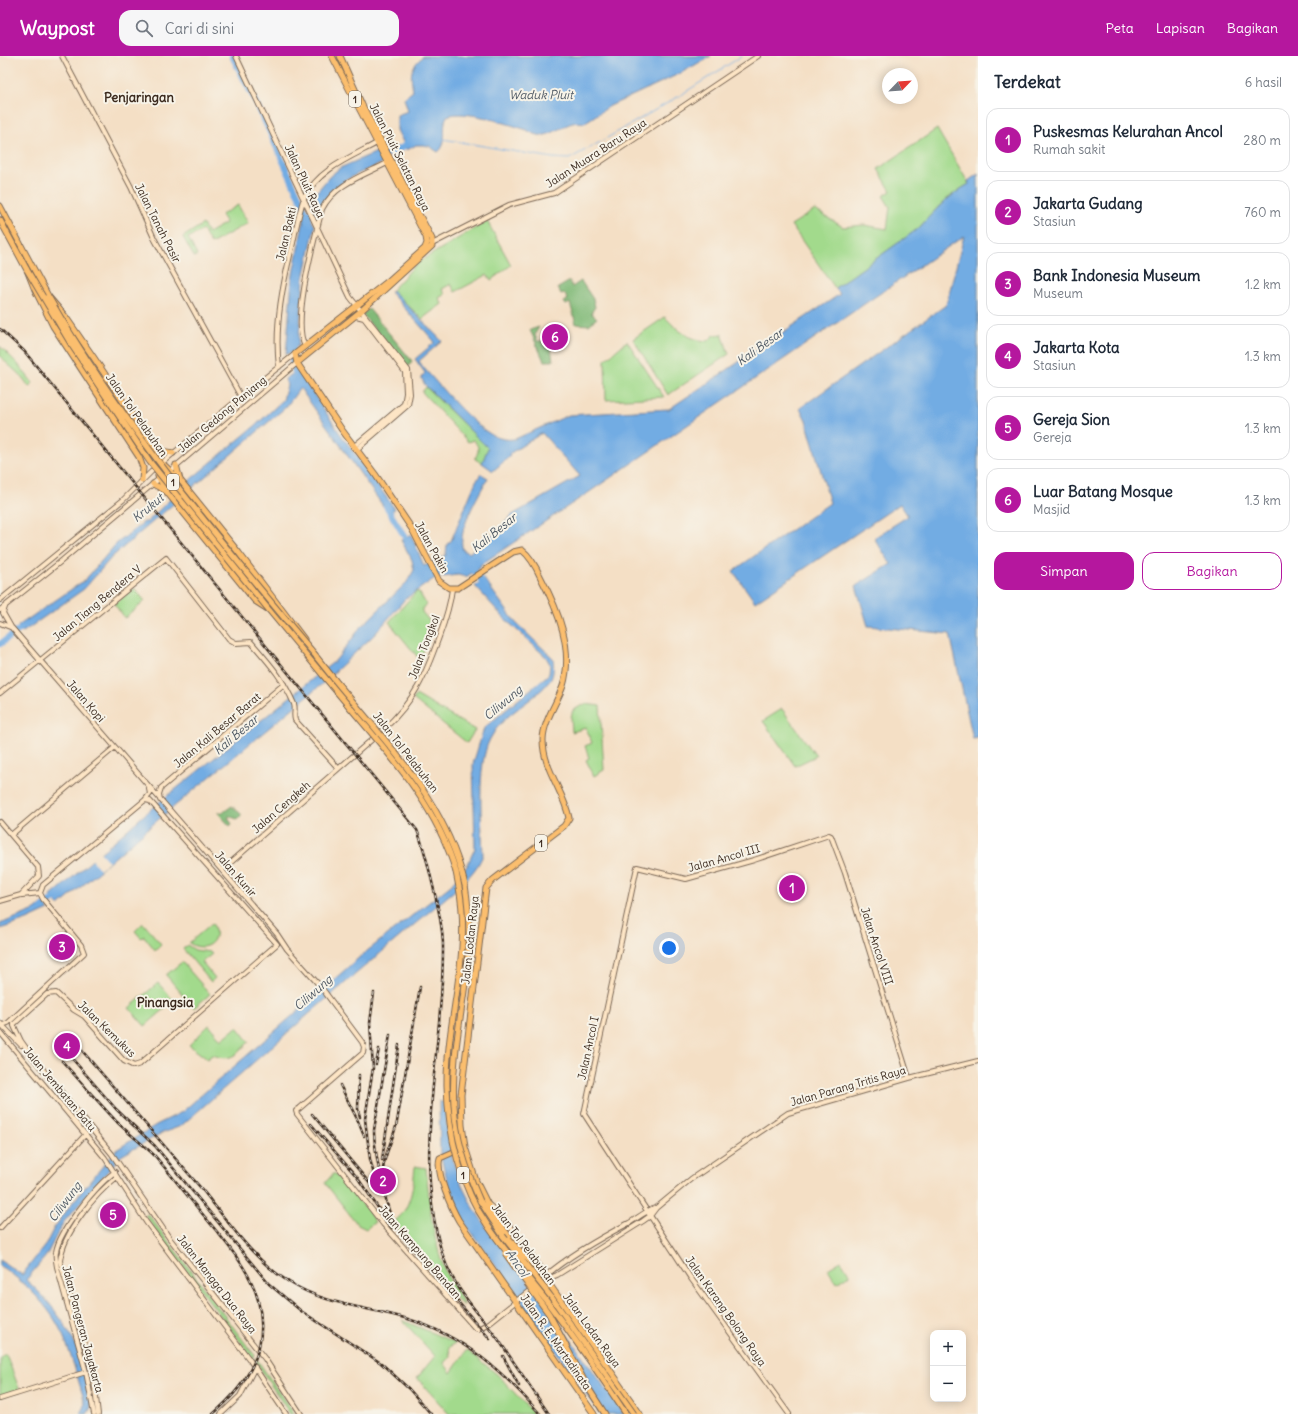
<!DOCTYPE html>
<html lang="id">
<meta charset="utf-8">
<style>
body{margin:0;font-family:Delius,sans-serif;background:#f6f6f7;color:#1f2937}
.controls{position:absolute;right:12px;bottom:12px;display:grid;overflow:hidden;border-radius:8px;box-shadow:0 2px 10px #0003}
.controls button{width:36px;height:36px;display:grid;place-items:center;padding:0;border:0;border-bottom:1px solid #e0e1e3;background:#fff;color:#1f2937;font:20px sans-serif}
.compass{position:absolute;left:882px;top:12px;width:36px;height:36px;border-radius:50%;background:#fff;box-shadow:0 2px 10px #0003;rotate:65deg}
.you{position:absolute;left:669px;top:892px;width:14px;height:14px;margin:-10px;border:3px solid #fff;border-radius:50%;background:#1a73e8;box-shadow:0 0 0 6px #1a73e833}
.badge{display:grid;place-items:center;width:26px;height:26px;border-radius:50%;background:#b5179e;color:#fff;font-size:13px;font-weight:700}
.pin{position:absolute;translate:-50% -50%;border:2px solid #fff;box-shadow:0 1px 4px #0006}
.list{margin:0;padding:0;list-style:none}
h2{display:flex;justify-content:space-between;align-items:center;height:52px;margin:0;padding:0 16px;font-size:17px}
h2 small{font-size:13px;font-weight:400;color:#747a83}
.list li{display:grid;grid-template-columns:26px 1fr auto;gap:12px;align-items:center;box-sizing:border-box;height:64px;margin:0 8px 8px;padding:0 8px;border:1px solid #e0e1e3;border-radius:12px}
.list b{display:block;font-size:15px;white-space:nowrap}
.list p{margin:0;font-size:13px;white-space:nowrap;color:#747a83}
.list em{font-size:13px;font-style:normal;color:#747a83}
.actions{display:flex;gap:8px;padding:12px 16px}
.actions a{flex:1;padding:9px 0;border:1px solid #b5179e;border-radius:12px;text-align:center;font-size:14px;color:#b5179e}
.actions .main{background:#b5179e;color:#fff}
.icon{flex:none;width:22px;height:22px;fill:none;stroke:currentColor;stroke-width:2;stroke-linecap:round;stroke-linejoin:round}
.map{position:relative;flex:none;width:978px;height:1358px;overflow:hidden}
header{display:flex;align-items:center;gap:24px;box-sizing:border-box;height:56px;padding:0 20px;background:#b5179e;color:#fff}
header strong{font-size:19px}
nav{display:flex;gap:22px;margin-inline-start:auto;font-size:14px}
.search{width:280px;height:36px;background:#f6f6f7;display:flex;align-items:center;gap:10px;box-sizing:border-box;padding:0 14px;border-radius:12px;color:#747a83;font-size:15px}
main{display:flex}
aside{flex:1;background:#fff}
.map>svg:first-child{display:block}
</style>
<header>
<strong>Waypost</strong>
<div class="search"><svg class="icon" aria-label="search" viewBox="0 0 24 24"><circle cx="10" cy="10" r="6"/><path d="M15 15l6 6"/></svg>Cari di sini</div>
<nav><a>Peta</a><a>Lapisan</a><a>Bagikan</a></nav>
</header>
<main>
<div class="map">
<svg width="978" height="1358" viewBox="0 0 978 1358">
<rect width="100%" height="100%" fill="#f7f3e8"/>
<filter id="ink" filterUnits="userSpaceOnUse"><feTurbulence type="fractalNoise" baseFrequency=".025" numOctaves="2"/><feDisplacementMap in="SourceGraphic" scale="8" xChannelSelector="R" yChannelSelector="G"/><feConvolveMatrix kernelMatrix="1 2 1 2 8 2 1 2 1" color-interpolation-filters="sRGB"/></filter>
<filter id="wash" filterUnits="userSpaceOnUse"><feTurbulence type="fractalNoise" baseFrequency=".012" numOctaves="4" result="noise"/><feDisplacementMap in="SourceGraphic" scale="16" xChannelSelector="R" yChannelSelector="G"/><feGaussianBlur stdDeviation="0.9" result="paint"/><feColorMatrix in="noise" values="0 0 0 0 0 0 0 0 0 0 0 0 0 0 0 0 0 1.4 0 .05"/><feComposite in="paint" operator="in"/></filter>
<g filter="url(#wash)">
<rect width="100%" height="100%" fill="#f4dfc5"/>
<!-- green -->
<path fill="#a2da8c" stroke="#6e8255" d="M937,73L969,128C947,140 935,154 919,172L835,232L791,169L815,154L843,171L864,169L887,173L890,151L883,140L891,135L878,113Z
M238,149L248,167L211,188L203,174L188,182L197,199L194,201L183,181L203,168L208,177L226,167L221,159Z
M487,165L511,209L491,224L487,219L455,236L451,228L442,233L445,238L439,242L442,248L422,263L392,234L417,207Z
M665,261C678,275 689,284 708,285L714,279L722,278L729,298L668,339L633,283Z
M627,285L664,341L606,344L605,304Z
M0,290L17,307L33,327L29,331C21,317 10,312 0,300Z
M426,331L488,392L482,407L475,403C479,394 480,391 473,384L468,386L422,336Z
M134,532L145,545L125,562L114,548Z
M416,536H419L426,548L422,553V556L433,569L420,604L389,566Z
M416,639L475,674L467,687L413,643Z
M585,648L600,650L604,714L594,720L586,704L589,702L585,690L592,687L586,672L572,676L571,661L573,654Z
M782,653L816,700L795,710L763,665Z
M143,867L161,888L155,894L144,880L141,882L135,875Z
M212,867C223,884 205,898 189,887Z
M187,889L195,894L210,896L212,898L202,906L215,922L211,926L183,893Z
M182,906L210,938L194,952L166,919Z
M158,927L174,945L145,970L129,952Z
M209,969L221,984L237,971L249,986C235,999 232,1006 212,999L207,1003L189,989Z
M415,1110L426,1112C430,1149 432,1186 448,1221C452,1229 464,1242 463,1250L399,1173L395,1165C412,1151 413,1130 415,1110Z
M334,1117L367,1153L375,1166L366,1173L358,1169L325,1127Z
M148,1158L252,1296L255,1299L253,1303L145,1160Z
M841,1205L850,1219L837,1227L828,1213Z
M402,1264L456,1287L449,1291L450,1300L444,1307L451,1317L467,1294L498,1319L534,1358H449L417,1322L435,1300Z
M6,1298L20,1335L0,1341V1301Z
M256,1302L294,1358H290L255,1305Z"/>
<!-- forest -->
<path fill="#81ba78" stroke="#5e724b" d="M570,225L572,231L581,225L593,243L595,251L591,257L597,262L589,269L576,268L570,247L566,249L564,246L568,244L564,237L561,238L558,232Z
M369,253L412,305L408,311L406,312L362,258Z
M539,271L535,278L537,285H544L546,291H551L553,305H544L530,274Z
M232,750L242,759L237,763L229,760L228,762L232,768L230,770L218,757H222Z"/>
<!-- water -->
<path fill="#72ace3" stroke="#566b80" d="M423,0H711L681,17L610,50L584,67C567,62 554,82 538,79C533,78 529,75 524,73C504,67 465,53 447,60C441,71 449,88 438,96L429,90L423,89H416L407,94L397,74V59L408,55L404,42L413,35C410,17 410,13 423,0Z
M379,95L385,106C351,121 335,124 318,160L310,144L330,120L340,112Z
M978,118V682L973,683L950,578L868,570L856,530L891,508L874,482L908,460L900,448L755,546L733,515L830,447L806,364L800,352L946,249L964,180L588,437L480,509L481,511L466,521L458,519L435,522L405,543L375,578L322,628L159,763L59,850L51,840L151,753L336,604L361,571L407,526L414,514L412,504L401,484L411,478L424,510L446,499L447,488L451,485L476,425L481,418L488,422C479,438 456,476 463,494L469,497L498,475V474L512,459L580,420L542,377L509,398L510,400L493,415L482,407L488,392L425,329L421,321L425,317L415,303L434,287V285L390,236L392,234L442,285L419,305L423,311C439,329 473,370 494,380C501,383 507,384 515,383L569,359L669,353L840,238L835,232L919,172C934,155 948,140 969,128L968,125Z
M306,153L315,170L304,223L298,290L286,299L292,223Z
M298,314L339,376L395,453L388,457L300,332L286,351L112,501L84,533L23,576L18,570L85,524L116,488L144,466H147L191,423L255,370L283,344L287,329L285,323Z
M484,523L516,567L553,602C554,608 554,617 551,623C535,646 503,656 490,683C476,710 482,767 483,799C477,814 466,824 454,835L325,944L181,1070L160,1078L121,1100L63,1167L46,1200L26,1224C47,1242 65,1265 76,1290C81,1301 83,1312 86,1323C89,1335 96,1348 87,1358H80L84,1352L85,1347C78,1323 72,1300 62,1277C50,1251 24,1225 0,1210V1204L22,1219L46,1188L54,1172L73,1146L116,1094L156,1069L182,1056L362,899L451,829L467,810L475,792L473,708L484,672L549,618L550,608L546,601L504,562L475,530Z
M43,847L49,854L27,864L0,873V868L35,854Z
M439,1045L445,1047C447,1075 450,1103 462,1130C480,1169 510,1200 535,1234C565,1275 594,1317 624,1358H600L465,1167L450,1134L440,1098Z"/>
<!-- pier -->
<path fill="#f4dfc5" d="M99,795L109,806L100,814L91,802Z"/>
<g fill="none" stroke-linecap="round" stroke-linejoin="round">
<!-- stream -->
<path stroke="#72ace3" stroke-width="1" d="M607,82L676,42L742,0
M443,83L553,102L569,103L604,84"/>
<!-- river -->
<path stroke="#72ace3" stroke-width="6" d="M232,0L258,51L309,162
M382,100L403,91L410,83
M309,163L316,143
M293,287L292,308L297,322
M386,450L409,488
M471,511L486,531
M0,588L26,569
M43,851L60,839"/>
</g>
</g>
<g filter="url(#ink)">
<g fill="none" stroke-linecap="round" stroke-linejoin="round">
<!-- secondary casing -->
<g stroke="#7c6958" stroke-width="6">
<path id="secondary" d="M62,0L131,131L154,182L241,341
M236,0L350,241L408,314L410,338L408,349L356,394
M432,188L509,149L554,137L758,0
M305,290C291,267 315,181 322,153C335,128 362,120 387,107
M279,311C274,269 283,227 293,187C296,172 299,156 304,142C319,113 349,102 377,87
M353,391L404,348L406,337L405,316L364,262L356,260
M169,416L297,307
M0,544L123,444L151,416L241,341L295,298
M5,551L3,557L11,571L277,878L287,893L321,931L362,986L364,991L363,997L300,1052L296,1055L297,1058L383,1168L475,1272L478,1273L489,1267L540,1226L557,1219L643,1165L650,1160L656,1152L691,1123L788,1057L909,1022L978,1005
M0,554L59,507L160,422
M0,567L10,571
M0,637L166,502L229,583L236,587L251,586C269,607 283,622 294,648C296,654 293,658 295,664L338,712
M145,744L150,745L277,888L140,1008L134,1010L124,1005L84,960L74,954L56,937L47,938L14,968V970L21,985L31,999L112,1098L170,1183L265,1303L301,1358
M160,744L159,738L161,732L284,628
M0,766L38,811L39,820L21,839L0,845
M11,779L114,692
M222,814L384,673C415,644 425,620 439,581C445,565 450,550 452,533
M22,839L40,837
M0,967L21,989
M0,970L8,967L84,897L81,889L43,843L40,837L43,829L145,744L150,738L149,733
M0,976L105,1102L146,1166L249,1303L286,1358
M489,1149L504,1162L547,1220
M0,1172L86,1078
M543,1222C566,1202 602,1181 629,1167C638,1162 645,1155 655,1152
M0,1343L86,1316
M94,1358L86,1316L57,1211C56,1206 55,1201 56,1196C59,1175 97,1128 115,1116
M98,1358L93,1317L60,1205C63,1177 95,1138 117,1121
M221,1358L240,1340L255,1311
M789,1358L690,1221L584,1058L637,811L686,823L754,804L829,779L831,780L845,817L909,1022"/>
</g>
<!-- highway casing -->
<g stroke="#7c6958" stroke-width="7">
<path id="highway" d="M332,0L426,181L427,187L425,192L387,226L295,298L297,307L342,374L375,418L412,473L439,525L449,532H458L513,496L522,494C530,500 537,513 541,522C558,554 574,593 563,630C557,647 543,666 543,684C543,713 564,735 569,762L564,770L493,824L486,832L461,1039L462,1069L465,1091L476,1125L493,1159L514,1187
M0,150L48,240L65,260L94,302L153,390L162,407L180,424
M0,164L27,214L35,234L53,270L139,401L143,412L142,424
M297,307L361,255L432,190V183L362,49L340,0
M155,389L162,395L173,397
M176,409L180,424L239,497L304,583
M158,420L166,435
M153,428L166,435L255,545L269,554L332,630
M314,598L334,623
M461,814L465,829
M456,816L459,831
M458,1094L440,1102C435,1116 452,1153 459,1165L594,1358
M480,1145L503,1180
M528,1206L550,1234
M614,1321L640,1358
M587,1330L605,1358"/>
</g>
<!-- secondary -->
<use href="#secondary" stroke="#fde5c5" stroke-width="4"/>
<!-- highway -->
<use href="#highway" stroke="#fbbe6e" stroke-width="5"/>
<!-- rail casing -->
<g stroke="#3b2a1e" stroke-width="2.5">
<path id="rail" d="M0,273L24,295L417,774C425,794 429,814 434,834C438,852 443,871 443,890C444,991 412,1098 442,1197C453,1232 477,1255 498,1283C515,1308 532,1333 549,1358
M374,937L370,967L373,1012L365,1063L370,1103L374,1119L382,1136
M390,979L374,1074C374,1095 385,1146 393,1166C396,1172 401,1178 405,1184L490,1283
M78,990C119,1037 159,1084 200,1131C227,1164 252,1203 289,1226C325,1249 368,1251 408,1263C463,1280 503,1315 540,1358
M69,999L116,1053L155,1090L269,1228L301,1255L381,1307L409,1333L431,1358
M62,1005C80,1025 98,1046 117,1066C129,1078 143,1088 155,1100C172,1120 188,1141 205,1161C225,1186 250,1213 258,1244C270,1293 248,1328 213,1358
M376,1008L379,993
M359,1019L358,1053L360,1061
M340,1029L358,1065L364,1080
M312,1058L377,1136
M311,1068L357,1121L392,1172
M382,1104L399,989
M383,1115C383,1100 394,1082 397,1066L420,931
M503,1300L519,1330"/>
</g>
<!-- rail -->
<use href="#rail" stroke="#f7f3e8" stroke-width="1" stroke-dasharray="3" stroke-linecap="butt"/>
<!-- highway-bridge casing -->
<g stroke="#7c6958" stroke-width="7" stroke-linecap="butt">
<path id="highway-bridge" d="M27,214L71,288L150,406L269,554
M48,240C123,371 220,485 316,600
M334,623C383,683 439,738 461,814
M332,630C379,687 435,743 456,816
M465,829C470,859 470,889 466,920C461,962 451,1006 454,1049C456,1083 466,1114 480,1145
M459,831C472,900 446,962 447,1030C448,1078 460,1130 488,1170C506,1197 528,1221 548,1247C575,1283 601,1320 626,1358
M503,1180L552,1242L634,1358
M509,1184L538,1213L552,1232L617,1324
M505,1197L549,1258L587,1330"/>
</g>
<!-- highway-bridge -->
<use href="#highway-bridge" stroke="#fbbe6e" stroke-width="5"/>
</g>
</g>
<g text-anchor="middle" stroke-width="4" stroke-linejoin="round" paint-order="stroke">
<!-- shield labels -->
<g fill="#f7f3e8" stroke="#73665b" stroke-width="1">
<rect x="349" y="35" width="12" height="16" rx="3"/>
<rect x="167" y="418" width="12" height="16" rx="3"/>
<rect x="535" y="779" width="12" height="16" rx="3"/>
<rect x="457" y="1111" width="12" height="16" rx="3"/>
</g>
<g font-size="10" font-weight="bold" fill="#3b2a1e">
<text x="355" y="47">1</text>
<text x="173" y="430">1</text>
<text x="541" y="791">1</text>
<text x="463" y="1123">1</text>
</g>
<!-- street labels -->
<g font-size="11" fill="#3b2a1e" stroke="#f7f3e8">
<text transform="translate(596 97) rotate(-33)" y="4">Jalan Muara Baru Raya</text>
<text transform="translate(400 101) rotate(63)" y="4">Jalan Pluit Selatan Raya</text>
<text transform="translate(305 125) rotate(65)" y="4">Jalan Pluit Raya</text>
<text transform="translate(158 167) rotate(63)" y="4">Jalan Tanah Pasir</text>
<text transform="translate(286 178) rotate(-77)" y="4">Jalan Bakti</text>
<text transform="translate(222 358) rotate(-40)" y="4">Jalan Gedong Panjang</text>
<text transform="translate(137 359) rotate(55)" y="4">Jalan Tol Pelabuhan</text>
<text transform="translate(432 491) rotate(61)" y="4">Jalan Pakin</text>
<text transform="translate(97 547) rotate(-40)" y="4">Jalan Tiang Bendera V</text>
<text transform="translate(424 591) rotate(-69)" y="4">Jalan Tongkol</text>
<text transform="translate(86 645) rotate(49)" y="4">Jalan Kopi</text>
<text transform="translate(217 674) rotate(-40)" y="4">Jalan Kali Besar Barat</text>
<text transform="translate(406 696) rotate(52)" y="4">Jalan Tol Pelabuhan</text>
<text transform="translate(281 751) rotate(-41)" y="4">Jalan Cengkeh</text>
<text transform="translate(724 802) rotate(-16)" y="4">Jalan Ancol III</text>
<text transform="translate(236 818) rotate(49)" y="4">Jalan Kunir</text>
<text transform="translate(470 884) rotate(-84)" y="4">Jalan Lodan Raya</text>
<text transform="translate(877 890) rotate(72)" y="4">Jalan Ancol VIII</text>
<text transform="translate(107 973) rotate(44)" y="4">Jalan Kemukus</text>
<text transform="translate(588 992) rotate(-78)" y="4">Jalan Ancol I</text>
<text transform="translate(848 1030) rotate(-16)" y="4">Jalan Parang Tritis Raya</text>
<text transform="translate(60 1033) rotate(50)" y="4">Jalan Jembatan Batu</text>
<text transform="translate(524 1188) rotate(53)" y="4">Jalan Tol Pelabuhan</text>
<text transform="translate(420 1196) rotate(49)" y="4">Jalan Kampung Bandan</text>
<text transform="translate(217 1228) rotate(52)" y="4">Jalan Mangga Dua Raya</text>
<text transform="translate(726 1255) rotate(55)" y="4">Jalan Karang Bolong Raya</text>
<text transform="translate(83 1273) rotate(75)" y="4">Jalan Pangeran Jayakarta</text>
<text transform="translate(592 1274) rotate(54)" y="4">Jalan Lodan Raya</text>
<text transform="translate(556 1286) rotate(55)" y="4">Jalan R. E. Martadinata</text>
</g>
<!-- water labels -->
<g font-size="12" font-style="italic" fill="#4e5863" stroke="#f7f3e8">
<text x="541" y="43">Waduk Pluit</text>
<text transform="translate(760 291) rotate(-36)" y="4">Kali Besar</text>
<text transform="translate(148 452) rotate(-40)" y="4">Krukut</text>
<text transform="translate(494 477) rotate(-39)" y="4">Kali Besar</text>
<text transform="translate(503 647) rotate(-40)" y="4">Ciliwung</text>
<text transform="translate(236 679) rotate(-40)" y="4">Kali Besar</text>
<text transform="translate(313 937) rotate(-41)" y="4">Ciliwung</text>
<text transform="translate(65 1146) rotate(-53)" y="4">Ciliwung</text>
<text transform="translate(517 1207) rotate(56)" y="4">Ancol</text>
</g>
<!-- quarter labels -->
<g font-size="13" font-weight="bold" fill="#3b2a1e" stroke="#f7f3e8">
<text x="139" y="46">Penjaringan</text>
<text x="165" y="951">Pinangsia</text>
</g>
</g>
</svg>
<div class="controls">
<button>+</button>
<button>−</button>
</div>
<svg class="compass" viewBox="-18 -18 36 36"><path d="M0-13l5 13h-10z" fill="#e53935"/><path d="M0 13l5-13h-10z" fill="#747a83"/></svg>
<div class="you"></div>
<div class="pin badge" style="left:792px;top:832px">1</div>
<div class="pin badge" style="left:383px;top:1125px">2</div>
<div class="pin badge" style="left:62px;top:891px">3</div>
<div class="pin badge" style="left:67px;top:990px">4</div>
<div class="pin badge" style="left:113px;top:1159px">5</div>
<div class="pin badge" style="left:555px;top:281px">6</div>
</div>
<aside>
<h2>Terdekat<small>6 hasil</small></h2>
<ul class="list">
<li><span class="badge">1</span><div><b>Puskesmas Kelurahan Ancol</b><p>Rumah sakit</p></div><em>280 m</em></li>
<li><span class="badge">2</span><div><b>Jakarta Gudang</b><p>Stasiun</p></div><em>760 m</em></li>
<li><span class="badge">3</span><div><b>Bank Indonesia Museum</b><p>Museum</p></div><em>1.2 km</em></li>
<li><span class="badge">4</span><div><b>Jakarta Kota</b><p>Stasiun</p></div><em>1.3 km</em></li>
<li><span class="badge">5</span><div><b>Gereja Sion</b><p>Gereja</p></div><em>1.3 km</em></li>
<li><span class="badge">6</span><div><b>Luar Batang Mosque</b><p>Masjid</p></div><em>1.3 km</em></li>
</ul>
<div class="actions"><a class="main">Simpan</a><a>Bagikan</a></div>
</aside>
</main>
